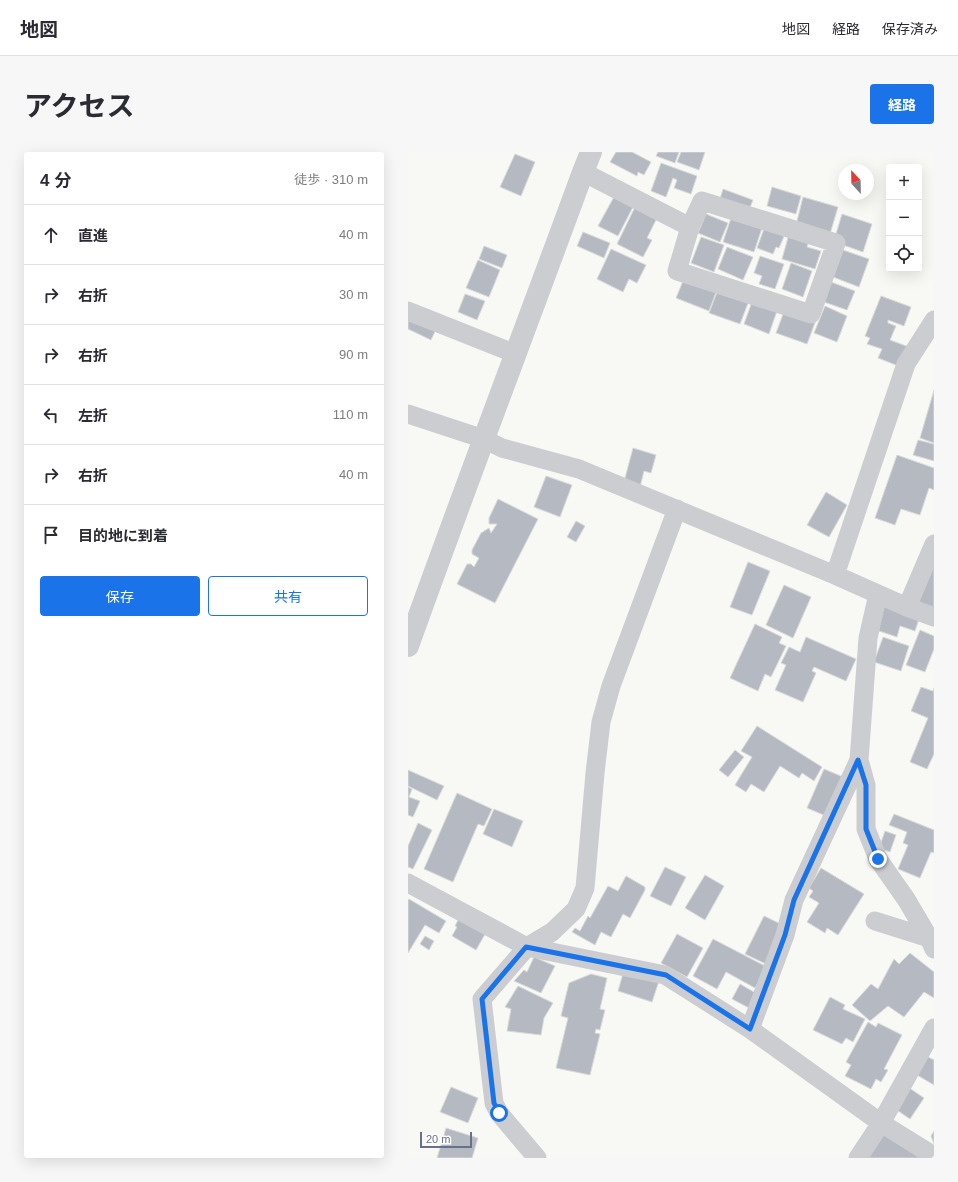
<!DOCTYPE html>
<html lang="ja">
<meta charset="utf-8">
<style>
body{margin:0;font-family:Helvetica,"Noto Sans JP",sans-serif;background:#f7f7f7;color:#2b2b33}
.controls{position:absolute;right:12px;top:12px;display:grid;overflow:hidden;border-radius:4px;box-shadow:0 4px 16px #0002}
.controls button{width:36px;height:36px;display:grid;place-items:center;padding:0;border:0;border-bottom:1px solid #e1e1e2;background:#fff;color:#2b2b33;font:20px sans-serif}
.compass{position:absolute;left:430px;top:12px;width:36px;height:36px;border-radius:50%;background:#fff;box-shadow:0 4px 16px #0002;rotate:338deg}
.scale{position:absolute;left:12px;bottom:10px;width:52px;box-sizing:border-box;padding-left:4px;border:2px solid #657289;border-top:0;font-size:11px;line-height:14px;white-space:nowrap;color:#657289;-webkit-text-stroke:3px #fff;paint-order:stroke}
.stop{position:absolute;width:12px;height:12px;margin:-9px;border:3px solid #1a73e8;border-radius:50%;background:#fff}
.stop.end{background:#1a73e8;border-color:#fff;box-shadow:0 1px 4px #0008}
.list{margin:0;padding:0;list-style:none}
h2{display:flex;justify-content:space-between;align-items:center;height:52px;margin:0;padding:0 16px;font-size:17px}
h2 small{font-size:13px;font-weight:400;color:#7c7c81}
.list li{display:grid;grid-template-columns:26px 1fr auto;gap:12px;align-items:center;box-sizing:border-box;height:60px;padding:0 16px;border-top:1px solid #e1e1e2}
.list b{display:block;font-size:15px;white-space:nowrap}
.list em{font-size:13px;font-style:normal;color:#7c7c81}
.actions{display:flex;gap:8px;padding:12px 16px}
.actions a{flex:1;padding:9px 0;border:1px solid #1a73e8;border-radius:4px;text-align:center;font-size:14px;color:#1a73e8}
.actions .main{background:#1a73e8;color:#fff}
.icon{flex:none;width:22px;height:22px;fill:none;stroke:currentColor;stroke-width:2;stroke-linecap:round;stroke-linejoin:round}
.map{position:relative;flex:none;width:526px;height:1006px;overflow:hidden;border-radius:4px}
header{display:flex;align-items:center;gap:24px;box-sizing:border-box;height:56px;padding:0 20px;background:#fff;border-bottom:1px solid #e1e1e2}
header strong{font-size:19px}
nav{display:flex;gap:22px;margin-inline-start:auto;font-size:14px}
.intro{display:flex;align-items:center;justify-content:space-between;box-sizing:border-box;height:96px;padding:0 24px}
h1{margin:0;font-size:28px}
.button{padding:10px 18px;border-radius:4px;background:#1a73e8;color:#fff;font-size:14px;font-weight:700}
main{display:flex;gap:24px;padding:0 24px}
aside{flex:1;background:#fff;border-radius:4px;box-shadow:0 4px 16px #0002}
.map>svg:first-child{display:block}
</style>
<header>
<strong>地図</strong>
<nav><a>地図</a><a>経路</a><a>保存済み</a></nav>
</header>
<div class="intro"><h1>アクセス</h1><a class="button">経路</a></div>
<main>
<aside>
<h2>4 分<small>徒歩 · 310 m</small></h2>
<ul class="list">
<li><svg class="icon" aria-label="ahead" viewBox="0 0 24 24"><path d="M12 20V5M6 11l6-6 6 6"/></svg><div><b>直進</b></div><em>40 m</em></li>
<li><svg class="icon" aria-label="right" viewBox="0 0 24 24"><path d="M7 20v-9h11M14 6l5 5-5 5"/></svg><div><b>右折</b></div><em>30 m</em></li>
<li><svg class="icon" aria-label="right" viewBox="0 0 24 24"><path d="M7 20v-9h11M14 6l5 5-5 5"/></svg><div><b>右折</b></div><em>90 m</em></li>
<li><svg class="icon" aria-label="left" viewBox="0 0 24 24"><path d="M17 20v-9H6M10 6l-5 5 5 5"/></svg><div><b>左折</b></div><em>110 m</em></li>
<li><svg class="icon" aria-label="right" viewBox="0 0 24 24"><path d="M7 20v-9h11M14 6l5 5-5 5"/></svg><div><b>右折</b></div><em>40 m</em></li>
<li><svg class="icon" aria-label="arrive" viewBox="0 0 24 24"><path d="M6 21V4h12l-3 4 3 4H6"/></svg><div><b>目的地に到着</b></div></li>
</ul>
<div class="actions"><a class="main">保存</a><a>共有</a></div>
</aside>
<div class="map">
<svg width="526" height="1006" viewBox="0 0 526 1006">
<rect width="100%" height="100%" fill="#f8f9f5"/>
<!-- building -->
<path fill="#b5bac2" stroke="#dadad8" d="M208,0H224L243,10L236,23L230,20L229,24L202,10Z
M250,0H271L267,11L248,4Z
M273,0H297L291,18L269,10Z
M107,2L127,10L113,44L92,35Z
M253,11L289,24L283,42L266,36L269,28L265,26L258,45L243,39Z
M364,35L393,44L388,62L359,54Z
M315,37L345,48L341,58L312,47Z
M207,43L226,53L210,84L190,74Z
M395,45L430,55L422,82L388,73Z
M229,51L251,62L239,86L244,88L235,105L209,92Z
M298,62L320,71L312,90L290,81Z
M434,62L464,72L455,100L435,93L427,85Z
M324,63L355,73L346,100L315,90Z
M357,74L377,82L371,96L368,95L365,102L349,96Z
M175,80L202,91L196,106L169,94Z
M381,82L401,88L399,95L413,99L407,117L374,107Z
M293,85L316,93L306,120L283,111Z
M76,94L99,103L94,116L71,107Z
M319,95L345,105L335,128L310,117Z
M203,97L238,113L229,131L221,127L215,140L189,127Z
M435,98L461,107L451,135L425,125Z
M352,104L376,112L367,137L351,132L354,124L346,121Z
M70,108L92,118L81,145L58,136Z
M383,111L404,119L395,145L374,137Z
M275,129L310,135L301,159L268,146Z
M423,130L447,139L439,158L416,150Z
M311,135L342,146L332,172L301,161Z
M57,142L77,149L69,168L50,160Z
M473,144L503,155L496,174L480,168V171L488,174L482,188L501,195L493,215L470,206L474,197L459,192L462,186L457,184Z
M345,147L370,156L361,182L336,172Z
M417,154L439,164L429,190L406,181Z
M377,157L408,168L399,192L368,181Z
M0,169L29,175L23,188L0,177Z
M526,238V291L512,286Z
M510,288L526,292V309L505,303Z
M225,296L248,303L243,321L236,319L232,335L216,330Z
M489,303L526,316V338L521,336L512,363L493,357L487,373L467,366Z
M138,324L164,333L152,365L126,355Z
M418,340L439,353L421,385L399,373Z
M90,347L130,367L87,451L49,432L59,412H63L66,415L71,406L64,402V398L73,381L81,376L83,381L89,372H81V366Z
M168,369L177,374L168,390L159,385Z
M526,402V456L507,449Z
M340,410L362,419L344,463L322,455Z
M376,433L403,445L385,486L358,473Z
M477,452L512,464L507,479L492,474L489,485L468,478Z
M347,472L374,485L371,491L378,494L363,525L357,522L350,539L322,526Z
M512,478L526,484V497L517,520L498,513Z
M398,485L448,507L438,529L406,515L404,519L408,521L395,550L367,538L378,513L373,511L381,495L392,500Z
M475,485L501,494L493,519L466,510Z
M513,535L525,539L526,536V602L519,617L502,610L520,566L503,559Z
M349,574L414,615L406,629L394,621L391,626L372,614L356,640L343,632L338,640L327,633L344,605L333,599Z
M327,598L336,605L320,625L311,618Z
M416,617L435,625L418,664L399,656Z
M0,618L36,634L29,648L0,634Z
M0,635L4,637L1,645L12,649L5,665L0,663Z
M49,641L84,657L76,674L70,672L45,730L16,717Z
M86,657L115,669L104,695L75,682Z
M486,662L526,678V701L523,700L512,726L490,717L500,693L495,691L499,680L481,673Z
M10,671L24,678L5,717L0,715V694Z
M477,679L488,683L482,700L471,696Z
M257,715L278,725L263,754L242,744Z
M413,716L456,742L430,783L419,776L417,781L399,770L411,751L401,745L405,739L401,736Z
M297,723L316,734L297,768L277,756Z
M218,724L237,735V738L222,766L215,762L203,785L193,780L187,793L164,780L167,776L172,779L180,764L182,766L200,734L210,739Z
M1,747L38,769L31,781L17,773L0,801V748Z
M53,762L80,777L68,798L44,784L49,775L47,774Z
M356,764L377,774L358,812L337,802Z
M269,782L295,796L279,825L253,811Z
M17,784L26,789L21,798L12,792Z
M305,787L359,815L347,836L318,820L309,837L285,824Z
M502,801L526,820V846L516,840L496,865L480,854L462,869L444,853L463,832L470,837L486,807L491,812Z
M126,805L147,814L133,841L106,829L116,818L119,820Z
M216,818L251,829L244,850L210,839Z
M183,822L199,826L192,857L197,858L192,878L188,877L187,881L192,882L182,923L148,916L160,866L153,864L161,831Z
M332,832L351,843L343,857L324,847Z
M110,834L145,851L136,866L133,883L99,879L103,857L97,855Z
M422,845L437,853L435,857L457,867L445,890L438,886L434,892L405,878Z
M460,870L468,875L470,871L494,883L476,917L480,918L473,930L468,927L463,937L437,924L443,913L438,910Z
M520,905L526,908V933L509,923Z
M497,933L516,946L502,967L483,954Z
M43,935L70,946L60,971L32,960Z
M477,975L521,1006H457Z
M38,976L70,986L64,1006H29Z
M526,979V992L523,984Z"/>
<g fill="none" stroke-linecap="round" stroke-linejoin="round">
<!-- minor -->
<path stroke="#cbcdd1" stroke-width="19" d="M175,20L282,75L294,49L428,91L403,162L269,119L282,75
M0,159L108,202
M0,262L76,287L94,296L171,317L427,423L499,455L526,465
M427,423L498,212L526,168
M499,455L526,392
M451,608L458,633V677L470,707L498,747L521,786L526,797
M0,731L119,795L257,823L342,877L473,971L526,1004
M467,769L521,786
M342,877L377,783L386,748L451,608L460,486L470,442
M129,1006L91,961L86,951L74,847L119,795L144,780L168,757L177,736L187,621L193,570L203,534L269,357
M450,1006L473,971L526,876"/>
<!-- tertiary -->
<path stroke="#cbcdd1" stroke-width="22" d="M0,494C57,335 117,178 175,20L183,0"/>
</g>
<g fill="none" stroke-linecap="round" stroke-linejoin="round">
<!-- route -->
<path stroke="#1a73e8" stroke-width="5" d="M91,961L86,951L74,847L118,795L258,823L342,877L377,783L386,748L450,608L458,633V677L470,707"/>
</g>
</svg>
<div class="controls">
<button>+</button>
<button>−</button>
<button><svg class="icon" aria-label="locate" viewBox="0 0 24 24"><circle cx="12" cy="12" r="6"/><path d="M12 2v4M12 18v4M2 12h4M18 12h4"/></svg></button>
</div>
<svg class="compass" viewBox="-18 -18 36 36"><path d="M0-13l5 13h-10z" fill="#e53935"/><path d="M0 13l5-13h-10z" fill="#7c7c81"/></svg>
<div class="scale">20 m</div>
<div class="stop" style="left:91px;top:961px"></div>
<div class="stop end" style="left:470px;top:707px"></div>
</div>
</main>
